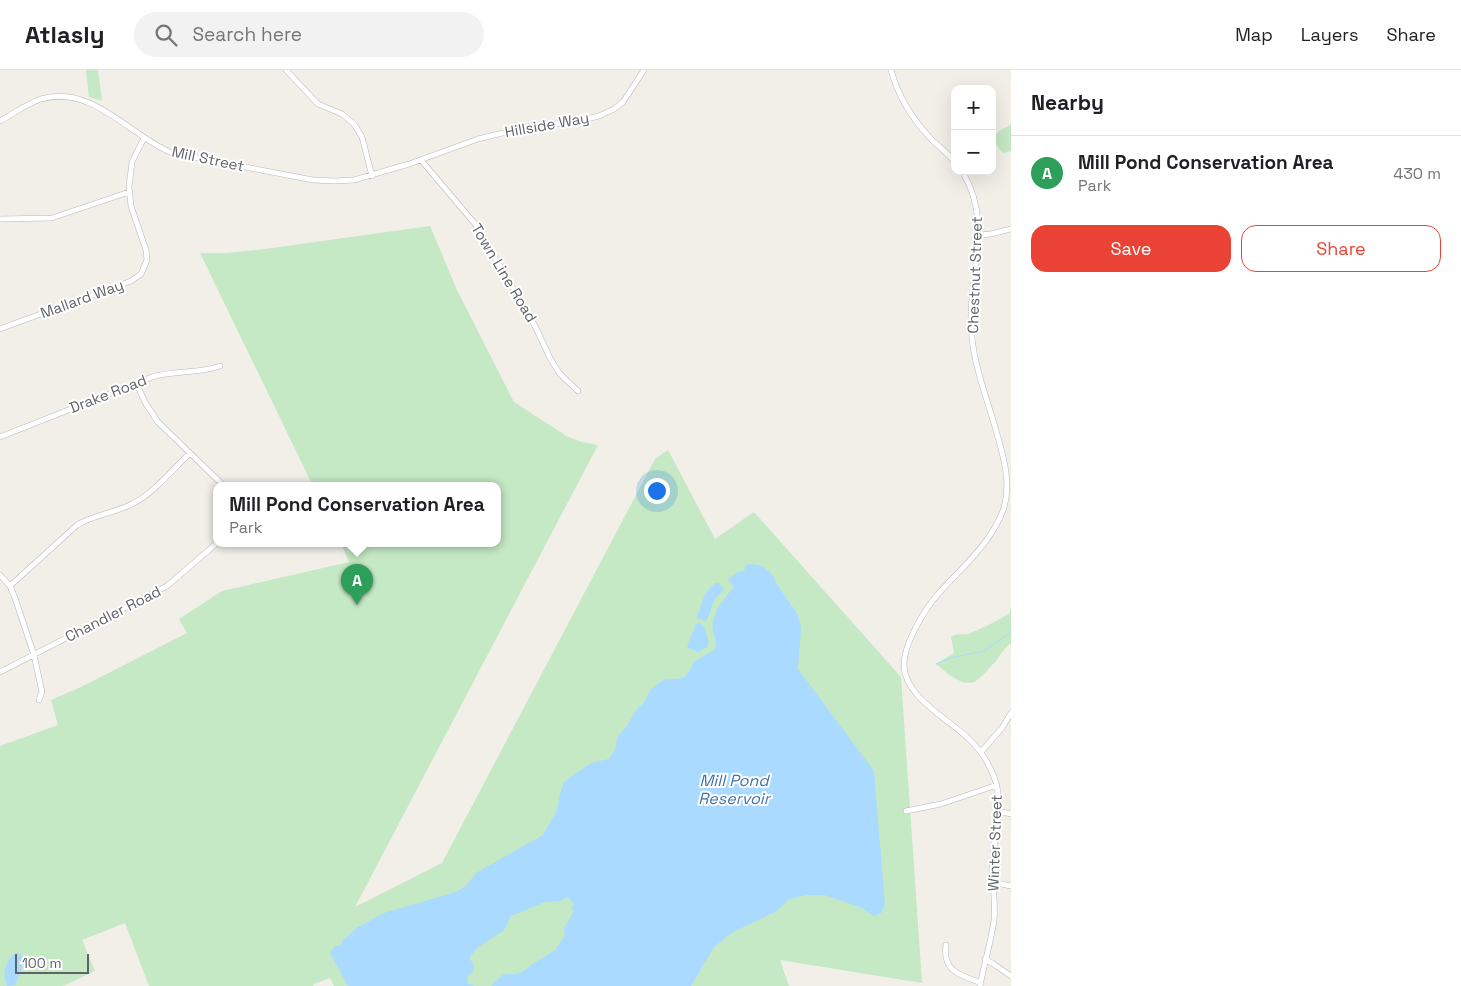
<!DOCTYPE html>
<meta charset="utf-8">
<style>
body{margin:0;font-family:"Space Grotesk",sans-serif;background:#f2f2f2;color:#202124}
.controls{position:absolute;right:15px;top:15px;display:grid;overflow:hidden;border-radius:10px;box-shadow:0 5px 20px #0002}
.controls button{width:45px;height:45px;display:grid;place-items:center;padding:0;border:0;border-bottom:1px solid #e0e0e0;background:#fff;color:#202124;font:25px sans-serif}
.scale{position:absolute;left:15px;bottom:12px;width:74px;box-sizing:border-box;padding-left:5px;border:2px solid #5f6368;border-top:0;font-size:14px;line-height:18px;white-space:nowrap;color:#5f6368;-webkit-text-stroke:4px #fff;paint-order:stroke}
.you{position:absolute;left:656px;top:420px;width:18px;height:18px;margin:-12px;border:4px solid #fff;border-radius:50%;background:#1a73e8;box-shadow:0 0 0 8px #1a73e833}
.badge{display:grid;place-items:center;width:32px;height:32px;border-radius:50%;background:#ea4335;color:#fff;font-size:16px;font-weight:700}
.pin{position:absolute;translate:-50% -41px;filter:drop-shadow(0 1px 2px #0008)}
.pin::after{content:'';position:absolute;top:26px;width:18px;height:15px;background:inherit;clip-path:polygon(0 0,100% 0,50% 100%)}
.popup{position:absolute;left:213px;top:412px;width:288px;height:65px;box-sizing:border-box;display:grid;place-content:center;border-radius:10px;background:#fff;filter:drop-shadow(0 1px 4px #0005);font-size:16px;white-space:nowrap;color:#757577}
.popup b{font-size:19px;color:#202124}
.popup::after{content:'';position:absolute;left:50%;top:100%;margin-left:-10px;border:10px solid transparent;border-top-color:#fff}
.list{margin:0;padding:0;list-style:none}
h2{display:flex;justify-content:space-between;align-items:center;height:65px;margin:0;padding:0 20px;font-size:21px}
h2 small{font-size:16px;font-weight:400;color:#757577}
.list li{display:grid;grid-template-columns:32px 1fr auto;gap:15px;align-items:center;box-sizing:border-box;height:75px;padding:0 20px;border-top:1px solid #e0e0e0}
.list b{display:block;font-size:19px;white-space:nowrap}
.list p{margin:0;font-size:16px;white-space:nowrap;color:#757577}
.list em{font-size:16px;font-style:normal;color:#757577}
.actions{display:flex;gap:10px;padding:15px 20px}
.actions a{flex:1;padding:11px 0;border:1px solid #ea4335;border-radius:15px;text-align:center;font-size:18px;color:#ea4335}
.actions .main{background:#ea4335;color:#fff}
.icon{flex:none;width:28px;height:28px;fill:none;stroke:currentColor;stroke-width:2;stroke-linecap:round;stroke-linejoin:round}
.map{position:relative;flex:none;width:1011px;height:916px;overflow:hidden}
header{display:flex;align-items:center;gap:30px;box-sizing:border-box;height:70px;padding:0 25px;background:#fff;border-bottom:1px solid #e0e0e0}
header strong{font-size:24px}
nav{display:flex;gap:28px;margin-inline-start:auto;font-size:18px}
.search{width:350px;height:45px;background:#f2f2f2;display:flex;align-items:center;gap:12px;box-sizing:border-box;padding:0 18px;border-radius:28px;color:#757577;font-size:19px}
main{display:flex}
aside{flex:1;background:#fff}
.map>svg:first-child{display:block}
</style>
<header>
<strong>Atlasly</strong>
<div class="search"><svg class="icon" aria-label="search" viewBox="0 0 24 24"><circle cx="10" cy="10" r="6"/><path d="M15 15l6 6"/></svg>Search here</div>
<nav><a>Map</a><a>Layers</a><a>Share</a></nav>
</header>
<main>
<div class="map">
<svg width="1011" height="916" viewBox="0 0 1011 916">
<rect width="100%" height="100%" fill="#f1efe8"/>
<!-- green -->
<path fill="#c5e8c5" d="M86,0H98L102,31L89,27Z
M1011,55V81L1004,83C1000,81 999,78 996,74C990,63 1003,59 1011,55Z
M430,156L457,220L514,332L568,367L582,372L598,375L355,837L442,793L655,389L668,380L715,469L754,442L901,607L922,913L780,890L789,916H334L330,908L314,914L313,916H149L125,853L82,870L95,901L63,916H0V676L58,655L51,630L81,617L187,563L179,549L222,521L349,492L341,474H497V416H313L200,183H226L265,179Z
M1011,537V573C1004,578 1001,584 996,591C992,595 978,611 974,612C961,617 945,601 936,594L954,583L951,567C958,562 964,566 971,563C984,557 997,551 1009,544Z"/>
<!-- water -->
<path fill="#aadaff" d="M749,494L762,496L772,504L776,513L796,542L799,548L801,558L798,599L874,701L885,835L881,843L874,846L860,837L824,825H807L789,829L777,841L733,862L714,877L691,916H491L501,906L505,904H517L524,901L528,897L555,880L565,865L564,858L574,841L572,838L574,834L567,827L561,831L545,832L511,846L504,860L477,878L469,888L474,895V901L468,905L467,913L474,916H348L330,883L334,877L342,874V871L358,857L384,843L456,822L466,816L476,803L543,765L557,740L560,724L564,712L591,693L609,689L615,680L618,666L626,657L637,639L644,633L650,620L663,610L683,608L689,602L694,592L715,579C718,571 714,568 713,560C710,545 725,527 734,517L728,509L738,502L744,501L746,495Z
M715,513H719L724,519L714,530L707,550L704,551L697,547L705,524Z
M699,553L704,556L709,572L707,577L698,582L688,578L687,576L696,554Z
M16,883H20C27,893 19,905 15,915L7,916C2,904 5,890 16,883Z"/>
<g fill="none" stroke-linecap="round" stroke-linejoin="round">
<!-- stream -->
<path stroke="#aadaff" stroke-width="1" d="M936,594L950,588L984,581L1011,562"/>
<!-- minor casing -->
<g stroke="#b5b8bc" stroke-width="6">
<path id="minor" d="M286,0L318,34L342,44L354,54L362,67L372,106
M891,0C898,26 914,51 932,70C940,77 948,84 955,92
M0,51C13,44 26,34 41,29C92,14 130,66 172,83L313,110L334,111L354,110L409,94L478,69L536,55L570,53L599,46L614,39L623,32L644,0
M421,90L476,155L535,256L551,290L560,304L578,321
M962,101C996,156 965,210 972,268C975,299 989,334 997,364C1004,388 1011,413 1004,438C991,474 963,496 939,523C929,534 921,547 914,561C909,571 904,582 904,595C904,627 949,649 970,670C981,681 989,693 994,707C1004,732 995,762 993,787C991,808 996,829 994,850C991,872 984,894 980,916
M0,149L52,148L129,122
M978,165L991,164L1011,159
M0,259L131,211L141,204L147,190L146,180L131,136L129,117L132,92L144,68
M136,313L146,334L158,352L224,416
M0,367L152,307C175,300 198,304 220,296
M0,505L10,516L15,528L34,585L42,622L39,630
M10,516L77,455C94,445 114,443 132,434C153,424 173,399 190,383
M0,602L167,516L217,473
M981,682L1002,658L1011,643
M906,741L941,734L997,715
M998,741L1011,744
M992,812L1011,816
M946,875C942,902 961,905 981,913
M985,889L992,893L1011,906"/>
</g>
<!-- minor -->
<use href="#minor" stroke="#fff" stroke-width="5"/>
</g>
<g text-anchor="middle" stroke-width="4" stroke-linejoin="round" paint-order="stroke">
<!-- street labels -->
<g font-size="15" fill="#5f6368" stroke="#fff">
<text transform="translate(547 55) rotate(-10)" y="5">Hillside Way</text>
<text transform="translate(208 89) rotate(12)" y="5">Mill Street</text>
<text transform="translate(504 203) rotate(59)" y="5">Town Line Road</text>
<text transform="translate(975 205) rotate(-88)" y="5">Chestnut Street</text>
<text transform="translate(82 229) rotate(-20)" y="5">Mallard Way</text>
<text transform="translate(108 324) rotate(-21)" y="5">Drake Road</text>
<text transform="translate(113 544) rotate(-27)" y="5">Chandler Road</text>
<text transform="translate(995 773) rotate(-88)" y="5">Winter Street</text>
</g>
<!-- water labels -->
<g font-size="16" font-style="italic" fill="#4174aa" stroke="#fff">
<text x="734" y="716">Mill Pond<tspan x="734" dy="18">Reservoir</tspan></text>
</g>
</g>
</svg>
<div class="controls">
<button>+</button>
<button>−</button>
</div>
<div class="scale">100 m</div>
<div class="you"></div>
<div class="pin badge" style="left:357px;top:535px;background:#2e9e5b">A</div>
<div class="popup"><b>Mill Pond Conservation Area</b>Park</div>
</div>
<aside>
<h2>Nearby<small></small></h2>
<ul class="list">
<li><span class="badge" style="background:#2e9e5b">A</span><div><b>Mill Pond Conservation Area</b><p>Park</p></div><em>430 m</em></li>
</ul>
<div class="actions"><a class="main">Save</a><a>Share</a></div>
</aside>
</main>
